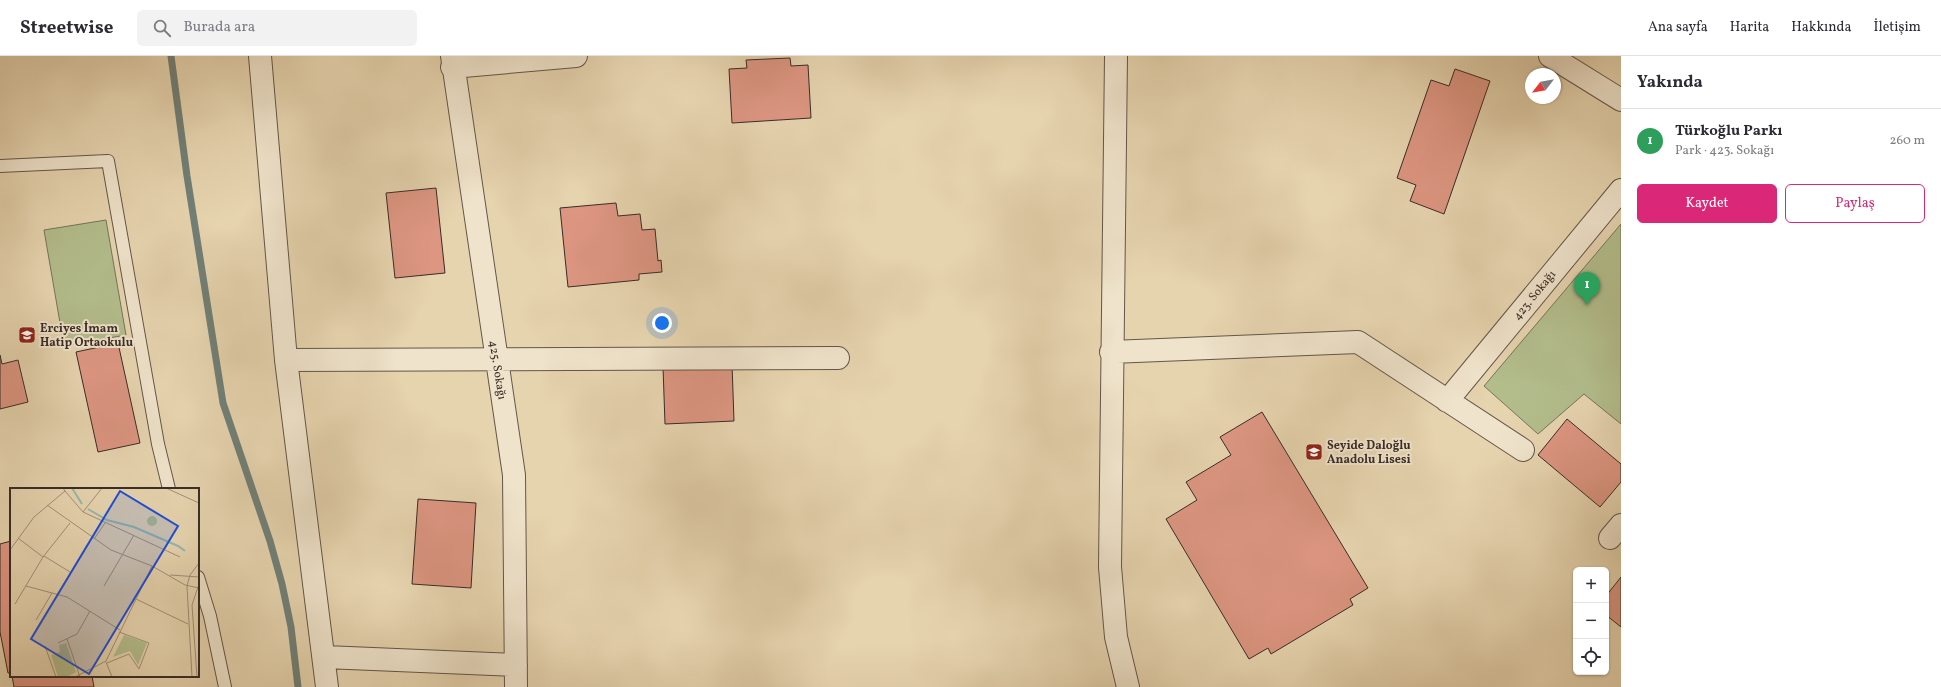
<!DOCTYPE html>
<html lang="tr">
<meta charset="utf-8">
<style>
body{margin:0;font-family:Vollkorn,serif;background:#f2f2f3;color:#2b2b33}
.controls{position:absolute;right:12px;bottom:12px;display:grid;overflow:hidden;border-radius:6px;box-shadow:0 1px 3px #0004}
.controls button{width:36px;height:36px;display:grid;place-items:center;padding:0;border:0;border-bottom:1px solid #e1e1e2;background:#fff;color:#2b2b33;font:20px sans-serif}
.compass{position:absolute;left:1525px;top:12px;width:36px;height:36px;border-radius:50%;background:#fff;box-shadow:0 1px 3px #0004;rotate:239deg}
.you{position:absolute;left:662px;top:267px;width:14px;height:14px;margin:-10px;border:3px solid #fff;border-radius:50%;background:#1a73e8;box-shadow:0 0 0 6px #1a73e833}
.badge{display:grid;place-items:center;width:26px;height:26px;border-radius:50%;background:#db2777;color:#fff;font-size:13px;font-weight:700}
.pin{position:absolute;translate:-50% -33px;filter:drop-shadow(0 1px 2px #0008)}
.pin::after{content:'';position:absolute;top:21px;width:14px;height:12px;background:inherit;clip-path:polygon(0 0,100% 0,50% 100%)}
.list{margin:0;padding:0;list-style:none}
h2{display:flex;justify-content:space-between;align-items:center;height:52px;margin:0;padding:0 16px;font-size:17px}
h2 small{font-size:13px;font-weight:400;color:#7c7c81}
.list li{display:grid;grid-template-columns:26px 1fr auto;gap:12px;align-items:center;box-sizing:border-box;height:64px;padding:0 16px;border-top:1px solid #e1e1e2}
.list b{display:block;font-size:15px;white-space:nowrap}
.list p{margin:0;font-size:13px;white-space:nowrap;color:#7c7c81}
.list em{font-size:13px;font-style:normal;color:#7c7c81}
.actions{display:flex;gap:8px;padding:12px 16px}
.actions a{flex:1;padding:9px 0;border:1px solid #db2777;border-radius:6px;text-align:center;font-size:14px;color:#db2777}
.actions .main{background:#db2777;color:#fff}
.icon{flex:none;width:22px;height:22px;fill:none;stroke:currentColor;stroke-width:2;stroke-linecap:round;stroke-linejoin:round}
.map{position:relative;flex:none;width:1621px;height:631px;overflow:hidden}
header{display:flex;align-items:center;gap:24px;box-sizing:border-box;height:56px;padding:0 20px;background:#fff;border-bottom:1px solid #e1e1e2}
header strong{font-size:19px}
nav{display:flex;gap:22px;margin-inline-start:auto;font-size:14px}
.search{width:280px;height:36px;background:#f2f2f3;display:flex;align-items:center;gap:10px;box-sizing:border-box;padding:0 14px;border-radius:6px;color:#7c7c81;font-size:15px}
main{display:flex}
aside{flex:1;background:#fff}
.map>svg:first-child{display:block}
</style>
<header>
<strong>Streetwise</strong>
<div class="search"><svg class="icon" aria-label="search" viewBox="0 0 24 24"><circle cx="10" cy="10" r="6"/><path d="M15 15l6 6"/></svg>Burada ara</div>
<nav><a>Ana sayfa</a><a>Harita</a><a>Hakkında</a><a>İletişim</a></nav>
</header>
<main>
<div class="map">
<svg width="1621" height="631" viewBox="0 0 1621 631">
<rect width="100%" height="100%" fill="#e6d4af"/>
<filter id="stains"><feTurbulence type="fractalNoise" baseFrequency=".005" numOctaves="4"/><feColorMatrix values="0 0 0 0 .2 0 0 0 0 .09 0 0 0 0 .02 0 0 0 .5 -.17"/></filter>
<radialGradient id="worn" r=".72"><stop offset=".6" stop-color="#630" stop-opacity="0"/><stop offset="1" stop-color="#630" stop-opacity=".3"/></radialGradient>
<!-- green -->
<path fill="#b3bd8c" stroke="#76745a" d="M106,164L126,279L64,290L44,174Z
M1621,168V368L1584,338L1538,378L1484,330Z"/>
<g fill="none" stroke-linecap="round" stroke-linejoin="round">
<!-- stream -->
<path stroke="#718078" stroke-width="7" d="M171,0L187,120L223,347L270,485L282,528L291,571L298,631"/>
</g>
<!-- building -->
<path fill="#dd9682" stroke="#392c27" d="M790,2L791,10L808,9L811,62L732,67L729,13L747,12L746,4Z
M1455,13L1490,25L1444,158L1410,145L1416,129L1397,122L1431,24L1449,30Z
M436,132L445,217L395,222L386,137Z
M616,147L618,160L640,158L642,174L655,173L658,205L661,204L662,216L639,218V224L568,231L560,152Z
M118,287L140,387L98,396L76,296Z
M0,299L2,308L18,304L28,346L0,353Z
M732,308L734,365L665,368L663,311Z
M1262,356L1368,532L1350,543L1353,549L1271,598L1268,592L1249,603L1166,463L1197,444L1186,426L1231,399L1220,381Z
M1567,363L1621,408V426L1600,451L1538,399Z
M418,443L476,447L471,532L412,528Z
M11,485V617H8L0,576V488Z
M1621,521V571L1606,559V540Z
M12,620H92L94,631H14Z"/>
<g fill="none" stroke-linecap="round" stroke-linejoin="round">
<!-- service casing -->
<g stroke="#645649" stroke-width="14">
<path id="service" d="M0,110L108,105L158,388L169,433
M198,521L210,560L225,631"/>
</g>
<!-- minor casing -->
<g stroke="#645649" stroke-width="24">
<path id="minor" d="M260,0L286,304L327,631
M452,0L514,419L516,631
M1116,0L1110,511L1116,581L1128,631
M1550,0L1621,44
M452,11L576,0
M1111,296L1358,286L1523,394
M286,304L838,302
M1447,345L1621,134
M1610,482L1621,469
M325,601L516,609"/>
</g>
<!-- service -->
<use href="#service" stroke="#efe3cb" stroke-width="12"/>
<!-- minor -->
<use href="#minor" stroke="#efe3cb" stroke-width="22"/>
</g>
<!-- icons -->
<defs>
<g id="school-square" transform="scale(0.9)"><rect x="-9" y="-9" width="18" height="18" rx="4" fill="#8f2418" stroke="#efe3cb"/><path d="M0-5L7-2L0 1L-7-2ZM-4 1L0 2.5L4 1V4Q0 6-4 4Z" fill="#fff"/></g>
</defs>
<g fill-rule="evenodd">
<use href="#school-square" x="27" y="279"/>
<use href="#school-square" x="1314" y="396"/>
</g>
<g text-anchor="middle" stroke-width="4" stroke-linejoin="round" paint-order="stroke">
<!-- street labels -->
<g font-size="12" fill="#392c27" stroke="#efe3cb">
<text transform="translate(1534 239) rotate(-51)" y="4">423. Sokağı</text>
<text transform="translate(498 314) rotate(81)" y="4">425. Sokağı</text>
</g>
<!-- poi labels -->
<g font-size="12" font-weight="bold" fill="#392c27" stroke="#efe3cb" text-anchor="start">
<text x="40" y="276">Erciyes İmam<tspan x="40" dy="14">Hatip Ortaokulu</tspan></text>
<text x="1327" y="393">Seyide Daloğlu<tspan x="1327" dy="14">Anadolu Lisesi</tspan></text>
</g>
</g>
<!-- overview -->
<g transform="translate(10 432)">
<rect width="189" height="189" fill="#e6d4af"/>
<path d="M137 33a5 5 0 1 1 10 0a5 5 0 1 1-10 0ZM114,147L137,155L128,177L120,163L103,169ZM56,155L66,184L57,189H48L41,167L50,164L49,157Z" fill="#b3bd8c"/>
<path fill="none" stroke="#96b8ae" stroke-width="2" d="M62,0L72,16M78,21L97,32L124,39L168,58L175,63"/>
<path fill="none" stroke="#a19179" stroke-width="1" d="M156,0L189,15M55,3L73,24L170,69M37,17L101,62L142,78L175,97L189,100M73,24L92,0M8,50L33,69M84,51L95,35M0,62L24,29L55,3L53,0M34,68L60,84M160,87L189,89M16,98L57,109L110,142M94,98L124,47M48,106L82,50M126,111L178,136M5,116L33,69L60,35M26,132L42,105M57,151L70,189M48,155L67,146L80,123M35,158L46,189M96,174L102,189M97,175L119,166L129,181L139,155L109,144M65,189L96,173L142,78M182,189L177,98L180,87L189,75M187,189L182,117L189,96"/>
<path fill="#1d4ed8" fill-opacity="0.15" stroke="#1d4ed8" stroke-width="2" d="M110,3L168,38L79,186L21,151Z"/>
<rect width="189" height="189" fill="none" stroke="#392c27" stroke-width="2"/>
</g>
<rect width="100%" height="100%" filter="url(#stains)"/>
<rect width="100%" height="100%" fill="url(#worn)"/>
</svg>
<div class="controls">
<button>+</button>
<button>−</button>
<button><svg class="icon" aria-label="locate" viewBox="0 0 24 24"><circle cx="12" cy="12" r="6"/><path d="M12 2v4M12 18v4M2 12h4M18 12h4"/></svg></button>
</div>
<svg class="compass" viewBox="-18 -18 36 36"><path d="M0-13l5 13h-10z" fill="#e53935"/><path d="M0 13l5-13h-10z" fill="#7c7c81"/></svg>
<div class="you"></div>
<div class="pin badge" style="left:1587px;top:249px;background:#2e9e5b">1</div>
</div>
<aside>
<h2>Yakında<small></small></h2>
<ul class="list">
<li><span class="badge" style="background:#2e9e5b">1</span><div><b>Türkoğlu Parkı</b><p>Park · 423. Sokağı</p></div><em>260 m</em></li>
</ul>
<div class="actions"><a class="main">Kaydet</a><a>Paylaş</a></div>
</aside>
</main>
